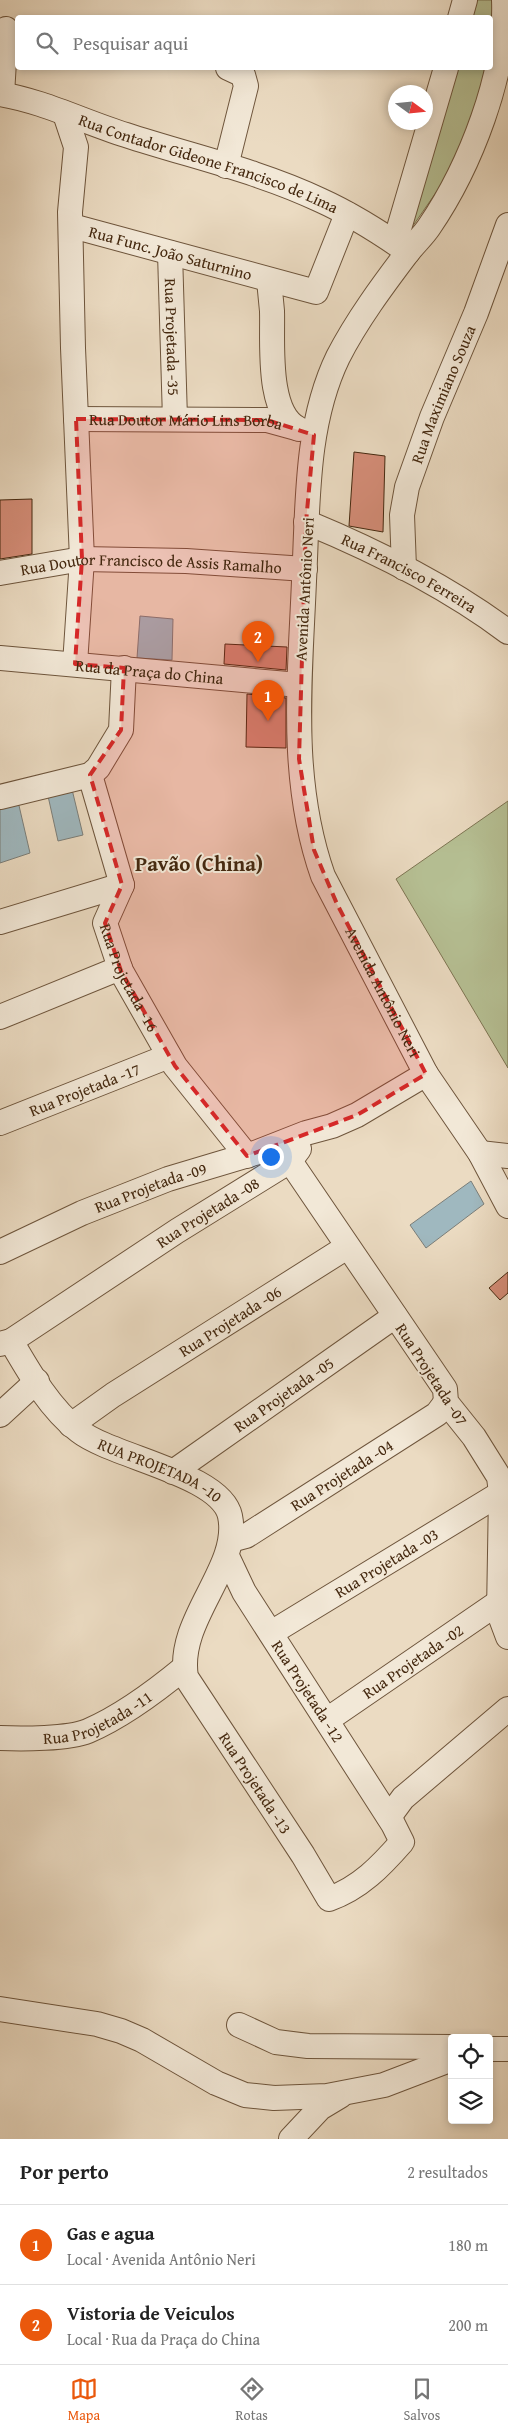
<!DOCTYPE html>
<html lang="pt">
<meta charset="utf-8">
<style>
body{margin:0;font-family:"Gentium Book Plus",serif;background:#f6f6f6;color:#222}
.controls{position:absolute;right:15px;bottom:15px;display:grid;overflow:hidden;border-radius:5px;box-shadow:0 2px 8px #0003}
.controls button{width:45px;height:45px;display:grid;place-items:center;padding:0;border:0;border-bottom:1px solid #e0e0e0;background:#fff;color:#222;font:25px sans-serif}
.compass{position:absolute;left:388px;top:85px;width:45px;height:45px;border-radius:50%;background:#fff;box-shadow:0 2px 8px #0003;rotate:105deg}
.you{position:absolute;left:270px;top:1156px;width:18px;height:18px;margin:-12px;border:4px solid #fff;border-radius:50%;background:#1a73e8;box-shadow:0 0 0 8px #1a73e833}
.badge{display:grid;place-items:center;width:32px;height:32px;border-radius:50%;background:#ea580c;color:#fff;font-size:16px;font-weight:700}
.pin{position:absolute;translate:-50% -41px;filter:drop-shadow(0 1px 2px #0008)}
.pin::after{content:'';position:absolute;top:26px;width:18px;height:15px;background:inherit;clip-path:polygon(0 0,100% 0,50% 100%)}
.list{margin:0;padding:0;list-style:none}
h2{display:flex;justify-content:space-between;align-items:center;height:65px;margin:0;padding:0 20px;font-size:21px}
h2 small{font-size:16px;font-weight:400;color:#767676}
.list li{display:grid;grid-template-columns:32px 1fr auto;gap:15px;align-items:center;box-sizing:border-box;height:80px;padding:0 20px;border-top:1px solid #e0e0e0}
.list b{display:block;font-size:19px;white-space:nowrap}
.list p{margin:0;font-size:16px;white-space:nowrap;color:#767676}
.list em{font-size:16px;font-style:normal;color:#767676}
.icon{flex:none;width:28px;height:28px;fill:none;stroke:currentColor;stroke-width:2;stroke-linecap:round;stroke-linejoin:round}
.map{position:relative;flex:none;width:508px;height:2139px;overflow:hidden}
.search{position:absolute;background:#fff;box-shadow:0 2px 8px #0003;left:15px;right:15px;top:15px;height:55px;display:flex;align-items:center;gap:12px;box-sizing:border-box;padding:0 18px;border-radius:5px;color:#767676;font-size:19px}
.sheet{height:225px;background:#fff}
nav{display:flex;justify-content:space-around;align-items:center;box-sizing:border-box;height:70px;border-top:1px solid #e0e0e0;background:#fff;font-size:14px;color:#767676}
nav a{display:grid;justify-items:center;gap:2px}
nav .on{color:#ea580c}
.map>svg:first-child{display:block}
</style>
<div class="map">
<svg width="508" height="2139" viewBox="0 0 508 2139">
<rect width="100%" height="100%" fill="#ebdbc2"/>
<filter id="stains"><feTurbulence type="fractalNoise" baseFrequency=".004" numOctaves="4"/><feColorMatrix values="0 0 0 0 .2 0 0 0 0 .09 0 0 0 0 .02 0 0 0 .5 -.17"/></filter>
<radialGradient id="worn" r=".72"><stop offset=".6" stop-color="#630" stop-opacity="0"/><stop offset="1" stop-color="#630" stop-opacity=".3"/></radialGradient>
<!-- green -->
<path fill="#b6c094" stroke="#7d7452" d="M473,0H494L491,45L490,18H469Z
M458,68H486L474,112L451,171L410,230Z
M508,801V1068L396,879Z"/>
<!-- water -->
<path fill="#9fb8bf" stroke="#7b7e79" d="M140,616L173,619L172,660L137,658Z
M70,781L83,835L58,841L46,787Z
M17,797L30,853L0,863V800Z
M471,1181L484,1204L426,1248L410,1225Z"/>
<!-- building -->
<path fill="#d58d78" stroke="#44280f" d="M354,452L385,456L383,532L349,526Z
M32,499V554L0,559V500Z
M225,644L287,647L286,670L224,664Z
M247,694L286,698V748L246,747Z
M508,1272V1293L500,1300L489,1288Z"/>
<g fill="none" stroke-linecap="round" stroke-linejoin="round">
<!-- minor casing -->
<g stroke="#6e553c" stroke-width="26">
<g id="minor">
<path id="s1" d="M504,0C507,73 470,167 429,227C423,236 415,243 408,252C383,285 357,320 338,357C305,425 308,506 304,581C300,680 289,780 323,876L426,1074L480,1153L508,1206"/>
<path d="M460,18L465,0"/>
<path id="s2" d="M0,94C43,101 84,122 126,135C190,156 259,171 320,200C351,214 381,233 408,252"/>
<path d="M2,94L6,29"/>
<path d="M65,114L76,147L70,212L73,348L82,559L75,664"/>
<path d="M226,166L246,86L243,75L228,68"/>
<path id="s3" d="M72,226L316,292L347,214"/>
<path d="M395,242L446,68"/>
<path id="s4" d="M170,253L175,419"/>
<path d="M269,280C270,290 271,301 272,311C273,341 266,414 299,429"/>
<path id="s5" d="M76,419L267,420L296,428"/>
<path id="s6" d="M306,522C376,551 447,586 508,632"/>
<path id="s7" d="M404,568L402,515L407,487L432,417L476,313L508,225"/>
<path id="s8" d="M0,573L82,559L186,561L305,569"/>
<path id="s9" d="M0,658L299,685"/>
<path id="s10" d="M90,775L122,885L105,923L121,971L175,1066L247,1156"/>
<path d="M0,797L90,775L98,768L121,730L124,668"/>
<path d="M0,922L122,885"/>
<path d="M0,1017L120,968"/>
<path id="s11" d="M0,1123L169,1056"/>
<path d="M480,1153L508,1156"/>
<path d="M290,1161L445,1389L446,1402L474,1437L499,1477L501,1493L499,1613L508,1637"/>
<path id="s12" d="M0,1252L82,1213L168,1179L255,1153L306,1133L332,1126L357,1115L426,1074"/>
<path id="s13" d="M11,1341L177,1231L290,1161L299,1149"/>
<path id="s14" d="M0,1344L11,1341C29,1372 50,1409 79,1431C112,1457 221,1474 230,1516C241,1568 176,1619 186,1677L303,1855L329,1899C360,1888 381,1866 402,1842L393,1824L244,1592L227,1556"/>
<path d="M0,1415L37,1381"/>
<path id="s15" d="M71,1425L113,1395L347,1247"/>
<path id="s16" d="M173,1472L395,1316"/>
<path id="s17" d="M231,1540L246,1536L437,1414L446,1402"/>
<path id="s18" d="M271,1633L501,1493"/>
<path id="s19" d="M327,1720L499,1602"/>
<path id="s20" d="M0,1738C21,1739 69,1739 88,1731C123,1716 156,1691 185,1667"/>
<path d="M389,1817L403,1798L508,1709"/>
<path d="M0,2009L97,2024L121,2031L142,2040L216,2083L245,2095L274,2098L327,2096L384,2085L452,2059"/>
<path d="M239,2025L276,2042L308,2046L452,2047"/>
<path d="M489,2049H508"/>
<path d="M291,2139L320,2108L340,2096"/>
</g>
</g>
<!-- minor -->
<use href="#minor" stroke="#f2e8d7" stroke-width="24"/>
</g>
<!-- marked area -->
<path fill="#d62828" fill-opacity="0.2" stroke="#d62828" stroke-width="4" stroke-dasharray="10 6" stroke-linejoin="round" d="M76,419L267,420L314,435L306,522L299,759L314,850L337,904L426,1074L357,1115L247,1156L175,1066L121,971L105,923L122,885L90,775L121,730L124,668L75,664L82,559Z"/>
<g text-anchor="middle" stroke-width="4" stroke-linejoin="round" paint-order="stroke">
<!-- street labels -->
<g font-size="16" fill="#44280f" stroke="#f2e8d7">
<text dy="6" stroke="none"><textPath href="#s2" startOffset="220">Rua Contador Gideone Francisco de Lima</textPath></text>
<text dy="6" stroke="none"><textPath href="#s3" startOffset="102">Rua Func. João Saturnino</textPath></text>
<text dy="6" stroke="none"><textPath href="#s4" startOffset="84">Rua Projetada -35</textPath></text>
<text dy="6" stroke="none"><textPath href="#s7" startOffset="181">Rua Maximiano Souza</textPath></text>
<text dy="6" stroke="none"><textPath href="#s5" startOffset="110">Rua Doutor Mário Lins Borba</textPath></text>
<text dy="6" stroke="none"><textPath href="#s8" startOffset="152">Rua Doutor Francisco de Assis Ramalho</textPath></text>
<text dy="6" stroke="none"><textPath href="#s6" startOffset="115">Rua Francisco Ferreira</textPath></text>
<text transform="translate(304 589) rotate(-87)" y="6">Avenida Antônio Neri</text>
<text dy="6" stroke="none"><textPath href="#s9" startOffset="150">Rua da Praça do China</textPath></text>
<text dy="6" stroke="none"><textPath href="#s10" startOffset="216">Rua Projetada -16</textPath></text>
<text dy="6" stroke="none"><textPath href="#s1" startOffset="1058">Avenida Antônio Neri</textPath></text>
<text dy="6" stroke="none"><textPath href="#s11" startOffset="91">Rua Projetada -17</textPath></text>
<text dy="6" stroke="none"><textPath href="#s12" startOffset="164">Rua Projetada -09</textPath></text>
<text dy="6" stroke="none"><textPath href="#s13" startOffset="235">Rua Projetada -08</textPath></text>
<text dy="6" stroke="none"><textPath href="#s15" startOffset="190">Rua Projetada -06</textPath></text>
<text transform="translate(432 1374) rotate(57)" y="6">Rua Projetada -07</text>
<text dy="6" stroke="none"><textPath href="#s16" startOffset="135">Rua Projetada -05</textPath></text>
<text dy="6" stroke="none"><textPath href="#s14" startOffset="215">RUA PROJETADA -10</textPath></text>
<text dy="6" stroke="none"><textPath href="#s17" startOffset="129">Rua Projetada -04</textPath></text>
<text dy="6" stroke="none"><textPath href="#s18" startOffset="135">Rua Projetada -03</textPath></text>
<text dy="6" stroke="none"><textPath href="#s19" startOffset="104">Rua Projetada -02</textPath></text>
<text transform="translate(308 1691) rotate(57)" y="6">Rua Projetada -12</text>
<text dy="6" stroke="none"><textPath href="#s20" startOffset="102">Rua Projetada -11</textPath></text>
<text dy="6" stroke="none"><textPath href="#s14" startOffset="599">Rua Projetada -13</textPath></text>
</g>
<!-- district labels -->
<g font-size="21" font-weight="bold" fill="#44280f" stroke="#f2e8d7">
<text x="199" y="871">Pavão (China)</text>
</g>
</g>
<rect width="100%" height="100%" filter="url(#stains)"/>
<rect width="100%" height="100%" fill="url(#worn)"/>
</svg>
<div class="controls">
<button><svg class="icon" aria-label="locate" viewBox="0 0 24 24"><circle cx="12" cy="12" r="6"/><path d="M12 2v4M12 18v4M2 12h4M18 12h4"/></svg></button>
<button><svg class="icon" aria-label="layers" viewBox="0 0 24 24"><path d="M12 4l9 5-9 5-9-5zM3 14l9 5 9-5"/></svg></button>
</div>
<svg class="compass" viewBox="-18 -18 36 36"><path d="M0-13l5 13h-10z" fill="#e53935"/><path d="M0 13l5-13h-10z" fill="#767676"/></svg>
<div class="you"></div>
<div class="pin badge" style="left:268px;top:721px">1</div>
<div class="pin badge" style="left:258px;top:662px">2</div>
<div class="search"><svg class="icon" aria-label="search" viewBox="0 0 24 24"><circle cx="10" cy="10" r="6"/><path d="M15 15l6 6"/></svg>Pesquisar aqui</div>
</div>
<section class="sheet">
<h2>Por perto<small>2 resultados</small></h2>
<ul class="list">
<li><span class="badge">1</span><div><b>Gas e agua</b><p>Local · Avenida Antônio Neri</p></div><em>180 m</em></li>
<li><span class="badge">2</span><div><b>Vistoria de Veiculos</b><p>Local · Rua da Praça do China</p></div><em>200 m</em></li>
</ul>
</section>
<nav>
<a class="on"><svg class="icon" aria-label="map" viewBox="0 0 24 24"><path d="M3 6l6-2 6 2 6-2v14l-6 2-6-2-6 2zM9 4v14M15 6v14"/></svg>Mapa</a>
<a><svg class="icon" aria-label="directions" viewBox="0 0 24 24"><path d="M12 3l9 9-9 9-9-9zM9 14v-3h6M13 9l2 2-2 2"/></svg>Rotas</a>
<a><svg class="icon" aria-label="saved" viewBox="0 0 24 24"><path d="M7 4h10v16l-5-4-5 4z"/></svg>Salvos</a>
</nav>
